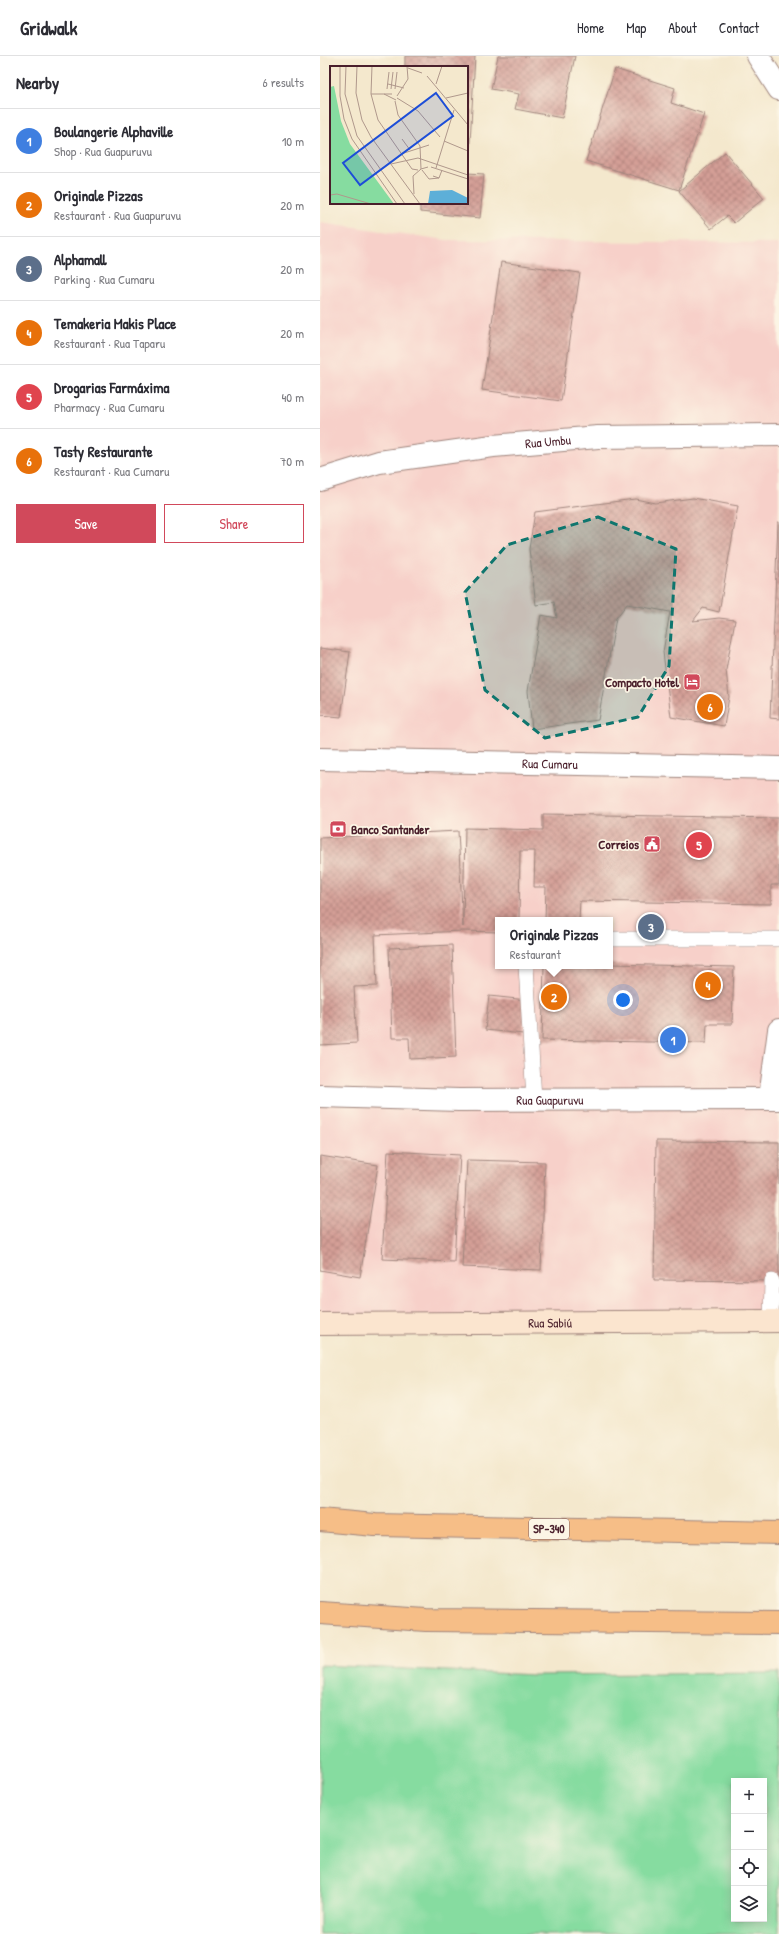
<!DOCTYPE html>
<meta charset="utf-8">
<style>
body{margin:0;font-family:"Patrick Hand",sans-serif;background:#f2f2f3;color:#2b2b33}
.controls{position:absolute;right:12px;bottom:12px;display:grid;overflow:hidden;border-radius:0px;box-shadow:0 2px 10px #0003}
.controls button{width:36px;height:36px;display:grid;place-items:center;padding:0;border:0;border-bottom:1px solid #e1e1e2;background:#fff;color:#2b2b33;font:20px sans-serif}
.you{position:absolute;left:303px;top:944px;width:14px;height:14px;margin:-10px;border:3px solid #fff;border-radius:50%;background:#1a73e8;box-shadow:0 0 0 6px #1a73e833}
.badge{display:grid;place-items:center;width:26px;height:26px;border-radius:50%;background:#d1495b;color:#fff;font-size:13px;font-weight:700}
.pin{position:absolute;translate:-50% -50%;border:2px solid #fff;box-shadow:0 1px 4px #0006}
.popup{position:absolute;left:175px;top:861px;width:118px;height:52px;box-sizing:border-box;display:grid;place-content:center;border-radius:0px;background:#fff;filter:drop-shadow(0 1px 3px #0005);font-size:13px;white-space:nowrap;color:#7c7c81}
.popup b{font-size:15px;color:#2b2b33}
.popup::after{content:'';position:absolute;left:50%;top:100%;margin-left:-8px;border:8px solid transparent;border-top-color:#fff}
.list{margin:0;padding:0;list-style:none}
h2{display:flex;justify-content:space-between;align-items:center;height:52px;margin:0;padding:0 16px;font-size:17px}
h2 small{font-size:13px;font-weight:400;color:#7c7c81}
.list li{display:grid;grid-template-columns:26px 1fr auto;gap:12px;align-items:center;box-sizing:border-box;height:64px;padding:0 16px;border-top:1px solid #e1e1e2}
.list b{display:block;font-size:15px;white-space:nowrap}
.list p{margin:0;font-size:13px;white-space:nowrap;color:#7c7c81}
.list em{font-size:13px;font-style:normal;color:#7c7c81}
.actions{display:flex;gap:8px;padding:12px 16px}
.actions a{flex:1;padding:9px 0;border:1px solid #d1495b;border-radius:0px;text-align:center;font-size:14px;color:#d1495b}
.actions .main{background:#d1495b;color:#fff}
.icon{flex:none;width:22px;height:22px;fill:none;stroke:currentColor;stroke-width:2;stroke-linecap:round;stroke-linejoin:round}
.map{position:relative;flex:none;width:459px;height:1878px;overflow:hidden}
header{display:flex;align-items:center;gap:24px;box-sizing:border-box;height:56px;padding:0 20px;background:#fff;border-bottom:1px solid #e1e1e2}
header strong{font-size:19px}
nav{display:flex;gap:22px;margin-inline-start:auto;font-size:14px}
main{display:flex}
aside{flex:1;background:#fff}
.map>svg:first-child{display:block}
</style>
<header>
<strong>Gridwalk</strong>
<nav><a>Home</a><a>Map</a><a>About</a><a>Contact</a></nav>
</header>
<main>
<aside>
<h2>Nearby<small>6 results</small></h2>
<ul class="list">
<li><span class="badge" style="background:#3f7fe0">1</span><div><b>Boulangerie Alphaville</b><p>Shop · Rua Guapuruvu</p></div><em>10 m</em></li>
<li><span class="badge" style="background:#e8710a">2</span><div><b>Originale Pizzas</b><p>Restaurant · Rua Guapuruvu</p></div><em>20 m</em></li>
<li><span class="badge" style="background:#5c6f8a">3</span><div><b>Alphamall</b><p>Parking · Rua Cumaru</p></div><em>20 m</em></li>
<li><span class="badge" style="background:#e8710a">4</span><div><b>Temakeria Makis Place</b><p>Restaurant · Rua Taparu</p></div><em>20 m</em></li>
<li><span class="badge" style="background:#e0444e">5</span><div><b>Drogarias Farmáxima</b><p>Pharmacy · Rua Cumaru</p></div><em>40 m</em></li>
<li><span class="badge" style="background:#e8710a">6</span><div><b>Tasty Restaurante</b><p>Restaurant · Rua Cumaru</p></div><em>70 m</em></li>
</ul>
<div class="actions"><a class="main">Save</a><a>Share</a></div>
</aside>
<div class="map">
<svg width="459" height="1878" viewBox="0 0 459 1878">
<defs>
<pattern id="building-cross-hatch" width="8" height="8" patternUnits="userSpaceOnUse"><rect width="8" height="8" fill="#d49f96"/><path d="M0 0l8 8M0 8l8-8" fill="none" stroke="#ae817b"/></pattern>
</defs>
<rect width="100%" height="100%" fill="#fcf5e5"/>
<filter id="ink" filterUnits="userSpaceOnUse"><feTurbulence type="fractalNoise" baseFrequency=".025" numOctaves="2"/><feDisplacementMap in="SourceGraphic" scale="8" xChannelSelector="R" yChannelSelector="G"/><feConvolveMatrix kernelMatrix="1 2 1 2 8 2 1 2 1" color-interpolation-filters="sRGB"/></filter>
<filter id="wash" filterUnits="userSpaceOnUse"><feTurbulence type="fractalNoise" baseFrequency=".012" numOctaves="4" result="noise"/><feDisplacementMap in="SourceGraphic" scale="16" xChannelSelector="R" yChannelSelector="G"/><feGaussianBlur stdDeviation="0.9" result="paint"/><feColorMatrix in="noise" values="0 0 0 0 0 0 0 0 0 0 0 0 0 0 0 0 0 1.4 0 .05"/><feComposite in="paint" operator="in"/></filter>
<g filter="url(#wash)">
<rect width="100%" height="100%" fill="#f4e8cd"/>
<!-- built -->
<path fill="#f7d0c9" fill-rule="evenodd" d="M0,166L126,184L459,187V1193L451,1265L0,1259ZM178,864H290V910H178Z"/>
<!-- grass -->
<path fill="#86dca0" stroke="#687e66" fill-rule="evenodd" d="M0,1609L214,1619L459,1617V1878H0ZM414,1725H444V1863H414Z"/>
<g id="blocks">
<!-- building -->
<path fill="url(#building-cross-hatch)" d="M85,0H155L149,103H147V11H85Z
M178,0H255L242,62L195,53L199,38L171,33Z
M295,13L355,32L351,47L384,58L359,134L266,105Z
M405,96L444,142L414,167L407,160L391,173L359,135Z
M147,117L164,118L160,162L100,156V147H147Z
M181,206L260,217L241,345L162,334Z
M373,442L418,450L399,556L383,552L373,565L399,562L415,564L406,614L409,641L404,670L351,661L343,596L350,556L307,548L296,562L278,664L212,673L208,635L221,559L237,562L234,546L216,549L209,493L215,456L315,443L335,447Z
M458,466H459V663L450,662Z
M0,592L30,596L21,661L0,659Z
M223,758L459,762V829H451V848L260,845L259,864H225L226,831H214L215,795H200L199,864H178V876L143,875L55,879L57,930L34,931L37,987L0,989V782L138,775L143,871L145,772L223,774Z
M132,889L136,1001L90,1003L89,982H72L69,892Z
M290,908L414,911L412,968H387L386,987L222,984L224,910H290Z
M169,940L207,944L203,978L165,974Z
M336,1085L459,1086V1225L334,1224Z
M68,1095L140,1099L134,1206L62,1203Z
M0,1100L58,1109L40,1221L0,1214Z
M147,1104L225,1106L221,1214L142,1211Z"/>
</g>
</g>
<g filter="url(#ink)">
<use href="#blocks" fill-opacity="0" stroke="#9f847c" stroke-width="1"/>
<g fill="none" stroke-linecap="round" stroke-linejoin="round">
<!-- lane casing -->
<g stroke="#9f847c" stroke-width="16">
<path id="lane" d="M290,883H459
M206,910L214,1043
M451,1265L452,1225"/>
</g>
<!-- street casing -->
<g stroke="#9f847c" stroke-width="24">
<g id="street">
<path d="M438,0L459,33"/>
<path id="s1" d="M0,424L59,406L173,390L278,381L459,379"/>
<path id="s2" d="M0,703L459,712"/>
<path id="s3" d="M0,1040L139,1044L459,1043"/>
<path d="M450,1042L459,974"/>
</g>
</g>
<!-- secondary casing -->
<g stroke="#9f847c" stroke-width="24">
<g id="secondary">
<path id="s4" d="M0,1268L459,1265"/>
</g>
</g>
<!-- highway casing -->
<g stroke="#9f847c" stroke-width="24">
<path id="highway" d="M0,1464L55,1469L459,1477
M0,1557L106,1564L459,1567"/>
</g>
<!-- lane -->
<use href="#lane" stroke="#fff" stroke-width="15"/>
<!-- street -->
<use href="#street" stroke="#fff" stroke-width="22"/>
<!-- secondary -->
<use href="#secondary" stroke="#fbe5cf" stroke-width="22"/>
<!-- highway -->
<use href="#highway" stroke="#f6be87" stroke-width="22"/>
</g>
</g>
<!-- marked area -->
<path fill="#0f766e" fill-opacity="0.2" stroke="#0f766e" stroke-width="3" stroke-dasharray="8 5" stroke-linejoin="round" d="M278,461L356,493L349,610L318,661L225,682L165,634L145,536L187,489Z"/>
<!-- icons -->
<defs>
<g id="hotel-square" transform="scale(0.9)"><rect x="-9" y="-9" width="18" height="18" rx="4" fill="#d1495b" stroke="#fcf5e5"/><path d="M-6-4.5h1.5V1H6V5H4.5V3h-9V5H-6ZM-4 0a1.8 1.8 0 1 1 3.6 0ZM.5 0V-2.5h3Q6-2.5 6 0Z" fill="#fff"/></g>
<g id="bank-square" transform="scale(0.9)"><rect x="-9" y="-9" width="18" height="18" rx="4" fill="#d1495b" stroke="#fcf5e5"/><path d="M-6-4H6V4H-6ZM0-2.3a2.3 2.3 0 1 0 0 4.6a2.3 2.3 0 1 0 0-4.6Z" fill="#fff"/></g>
<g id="civic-square" transform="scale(0.9)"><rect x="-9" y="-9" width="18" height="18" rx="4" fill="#d1495b" stroke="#fcf5e5"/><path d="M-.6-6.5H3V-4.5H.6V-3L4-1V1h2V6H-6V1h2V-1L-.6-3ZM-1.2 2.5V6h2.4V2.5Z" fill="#fff"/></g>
</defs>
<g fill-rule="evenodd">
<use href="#hotel-square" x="372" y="626"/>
<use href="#bank-square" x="18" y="773"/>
<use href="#civic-square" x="332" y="788"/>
</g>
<g text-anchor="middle" stroke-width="3.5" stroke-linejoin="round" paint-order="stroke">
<!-- shield labels -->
<rect fill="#fcf5e5" stroke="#7f5f63" stroke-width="1" x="209" y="1463" width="40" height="20" rx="3"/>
<g font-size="12" font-weight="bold" fill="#4a1f2b">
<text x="229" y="1477">SP-340</text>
</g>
<!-- street labels -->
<g font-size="13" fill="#4a1f2b" stroke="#fcf5e5">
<text dy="5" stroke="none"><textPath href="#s1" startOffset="232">Rua Umbu</textPath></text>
<text dy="5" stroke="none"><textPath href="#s2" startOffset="230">Rua Cumaru</textPath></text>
<text dy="5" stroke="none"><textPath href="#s3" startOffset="230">Rua Guapuruvu</textPath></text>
<text dy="5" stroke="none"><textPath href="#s4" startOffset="230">Rua Sabiú</textPath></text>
</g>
<!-- poi labels -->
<g font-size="13" font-weight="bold" fill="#4a1f2b" stroke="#fcf5e5" text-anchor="end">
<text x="359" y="631">Compacto Hotel</text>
<text x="31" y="778" text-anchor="start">Banco Santander</text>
<text x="319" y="793">Correios</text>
</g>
</g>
<!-- overview -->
<g transform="translate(10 10)">
<rect width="138" height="138" fill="#f4e8cd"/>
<path d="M4,20L11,55L20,78L64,138H0V21Z" fill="#86dca0"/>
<path d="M122,124L138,132V138H98L100,125Z" fill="#5dafd8"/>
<path fill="none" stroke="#b0988c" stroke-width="1" d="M10,0V30L14,53L22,73L67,138M16,0L15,28L27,70L75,138M27,0L26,27L32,54L41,71L90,138M42,0L41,28L48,54L82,103L88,104M78,2L92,7M97,10L138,59M58,18L74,22M106,18L112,0M57,23L59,6M61,23L63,6M65,23L67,6M41,28H62M54,28L66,34M67,30L78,13L77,0M67,32L88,45L110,71M116,32L138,27M65,35L68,49L90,80L91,103M72,73L80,84M114,75L138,85M71,88L99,79M61,98L88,92L138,109M101,101L138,113M106,102L124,44M92,104L99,113L109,112M103,110L109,112L112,104M84,128L83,110L91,103L98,101M0,129L7,128L41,138"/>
<path fill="#1d4ed8" fill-opacity="0.15" stroke="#1d4ed8" stroke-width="2" d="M106,27L123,50L30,119L13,97Z"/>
<rect width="138" height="138" fill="none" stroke="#4a1f2b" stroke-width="2"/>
</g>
</svg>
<div class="controls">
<button>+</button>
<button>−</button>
<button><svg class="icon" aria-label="locate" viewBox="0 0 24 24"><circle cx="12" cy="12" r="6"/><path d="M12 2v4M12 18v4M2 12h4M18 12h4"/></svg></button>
<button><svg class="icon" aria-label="layers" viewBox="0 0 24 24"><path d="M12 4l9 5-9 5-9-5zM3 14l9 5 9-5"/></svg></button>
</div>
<div class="you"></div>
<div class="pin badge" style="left:353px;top:984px;background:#3f7fe0">1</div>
<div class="pin badge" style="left:234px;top:941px;background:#e8710a">2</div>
<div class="popup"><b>Originale Pizzas</b>Restaurant</div>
<div class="pin badge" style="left:331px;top:871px;background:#5c6f8a">3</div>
<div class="pin badge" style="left:388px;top:929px;background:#e8710a">4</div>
<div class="pin badge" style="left:379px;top:789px;background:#e0444e">5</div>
<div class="pin badge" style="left:390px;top:651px;background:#e8710a">6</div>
</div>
</main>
